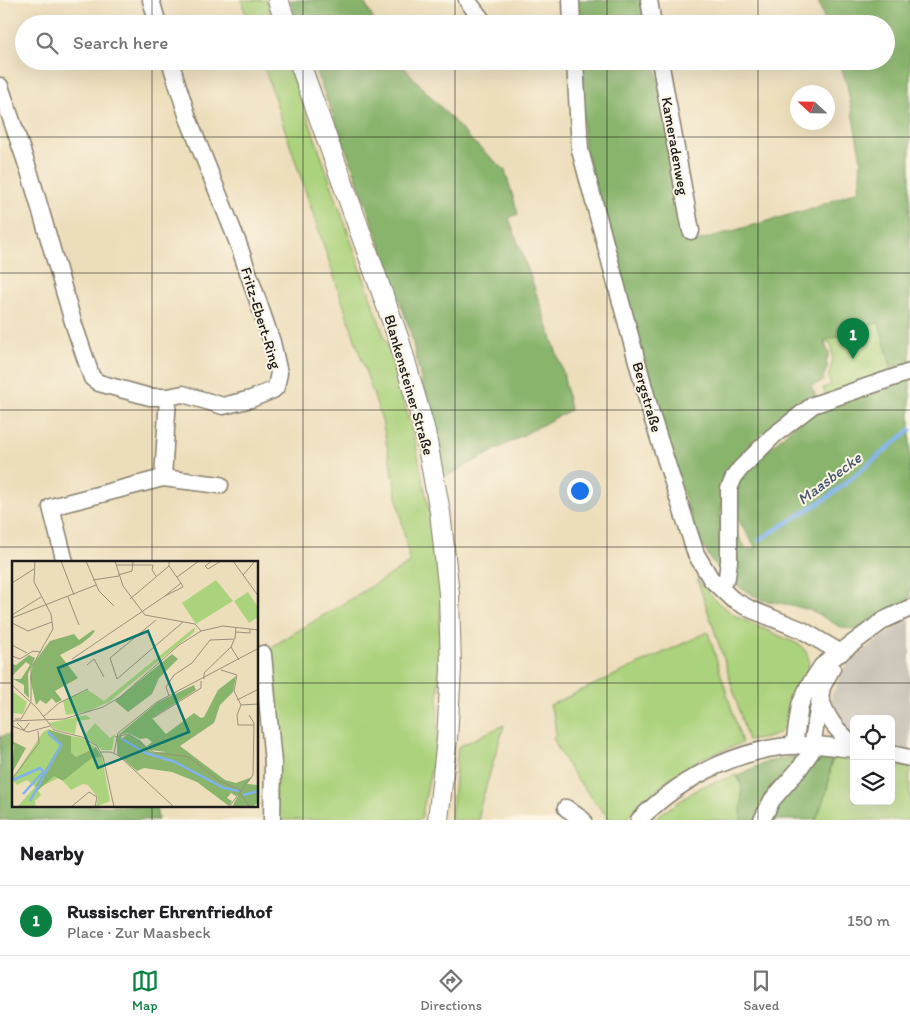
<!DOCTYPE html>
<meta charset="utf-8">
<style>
body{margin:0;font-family:Itim,sans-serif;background:#f6f6f6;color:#202124}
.controls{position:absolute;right:15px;bottom:15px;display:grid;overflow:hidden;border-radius:8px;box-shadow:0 5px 20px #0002}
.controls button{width:45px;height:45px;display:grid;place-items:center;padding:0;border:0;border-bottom:1px solid #e0e0e0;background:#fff;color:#202124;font:25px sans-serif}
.compass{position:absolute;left:790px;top:85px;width:45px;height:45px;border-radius:50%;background:#fff;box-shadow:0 5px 20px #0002;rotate:292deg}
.you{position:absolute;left:579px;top:490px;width:18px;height:18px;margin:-12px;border:4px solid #fff;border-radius:50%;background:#1a73e8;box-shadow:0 0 0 8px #1a73e833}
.badge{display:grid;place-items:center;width:32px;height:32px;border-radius:50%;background:#0b8043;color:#fff;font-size:16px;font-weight:700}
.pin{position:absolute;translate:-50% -41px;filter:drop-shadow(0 1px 2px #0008)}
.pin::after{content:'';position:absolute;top:26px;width:18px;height:15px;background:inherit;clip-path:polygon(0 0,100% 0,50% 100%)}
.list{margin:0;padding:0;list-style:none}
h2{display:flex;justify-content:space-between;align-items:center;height:65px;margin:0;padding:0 20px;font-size:21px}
h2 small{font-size:16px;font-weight:400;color:#757577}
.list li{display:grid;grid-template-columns:32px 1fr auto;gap:15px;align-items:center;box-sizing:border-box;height:70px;padding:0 20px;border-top:1px solid #e0e0e0}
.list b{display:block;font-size:19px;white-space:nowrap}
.list p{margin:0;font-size:16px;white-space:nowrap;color:#757577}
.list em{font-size:16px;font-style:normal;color:#757577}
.icon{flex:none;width:28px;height:28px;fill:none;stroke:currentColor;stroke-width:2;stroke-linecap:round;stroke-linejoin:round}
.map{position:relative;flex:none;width:910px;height:820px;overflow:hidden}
.search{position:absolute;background:#fff;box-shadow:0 5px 20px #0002;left:15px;right:15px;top:15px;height:55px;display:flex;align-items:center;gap:12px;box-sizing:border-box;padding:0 18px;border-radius:28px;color:#757577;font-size:19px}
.sheet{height:135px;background:#fff}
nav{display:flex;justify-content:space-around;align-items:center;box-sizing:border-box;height:70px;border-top:1px solid #e0e0e0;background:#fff;font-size:14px;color:#757577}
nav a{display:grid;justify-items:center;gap:2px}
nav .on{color:#0b8043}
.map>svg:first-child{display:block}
</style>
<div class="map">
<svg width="910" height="820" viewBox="0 0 910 820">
<rect width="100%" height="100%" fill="#fcf5e5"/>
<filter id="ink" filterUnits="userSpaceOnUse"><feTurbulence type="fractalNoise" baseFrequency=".02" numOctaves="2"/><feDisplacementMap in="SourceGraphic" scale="10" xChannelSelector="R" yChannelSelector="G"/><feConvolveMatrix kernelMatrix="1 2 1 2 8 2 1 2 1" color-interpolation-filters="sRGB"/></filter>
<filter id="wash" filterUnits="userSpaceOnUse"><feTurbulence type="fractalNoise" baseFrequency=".0096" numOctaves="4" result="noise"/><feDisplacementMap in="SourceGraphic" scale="20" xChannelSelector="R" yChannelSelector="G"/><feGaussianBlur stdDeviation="1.12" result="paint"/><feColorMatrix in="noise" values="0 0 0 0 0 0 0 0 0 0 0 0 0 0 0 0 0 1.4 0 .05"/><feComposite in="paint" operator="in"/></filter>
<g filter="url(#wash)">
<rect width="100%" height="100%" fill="#eddebb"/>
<!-- industrial -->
<path fill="#c9c3b8" d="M910,619V752L891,748V719H854V735L837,718L831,697L846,665L882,636Z"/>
<!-- green -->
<path fill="#abd27c" stroke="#64774c" d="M241,0H266L275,24H249Z
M262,61H288L388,347L416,446L432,525L441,589L437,739L421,820H276L268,649L410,563L382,420Z
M880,322L893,374L826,396L823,388L831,385L828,377C833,366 834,354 830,342L825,344L824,341Z
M697,579L717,602L737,617L800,645C804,649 808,653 808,658C811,670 802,681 797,691C792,704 792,721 781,731C773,739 758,739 748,741L724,659Z
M708,632L742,743L700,759L664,783L625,820H610C589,794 566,769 553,738L556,735L554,717L550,705Z
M504,725L480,807L479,820H451L458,747Z
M833,756L854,759V801H891V764L910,768V820H816L827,790Z
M737,775L742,787L741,820H654L659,815L701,787Z"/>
<!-- forest -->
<path fill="#88b46c" stroke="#526844" d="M290,0H363L376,24H298Z
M574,0H644L648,24H576Z
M818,0H910V368L893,374L879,322L824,341L829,354L826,362L828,367L823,377L824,381L811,386L817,399L762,433L735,467L721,510L720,524L722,538V573L712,561L698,538L658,413L584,145L578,61H655L679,201L690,243L817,207L859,190L861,160L847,85L839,61H886V24H826Z
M312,61H398L472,141L505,170L518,214L509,218L531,278L563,372L570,410L443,478L410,330L352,165Z
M910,376V599L857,630L840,627L815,612L795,606L762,600L742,589L729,579L734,530L747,550L756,548L736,516L737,480L803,417Z
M14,733V806H156L158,820H0V737Z
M801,755H832L827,790L816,820H741L742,788L738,775L767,762Z"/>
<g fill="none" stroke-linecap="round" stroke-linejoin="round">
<!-- stream -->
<path stroke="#7fb2ec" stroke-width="4.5" d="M759,540L827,498L910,430"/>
</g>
</g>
<g filter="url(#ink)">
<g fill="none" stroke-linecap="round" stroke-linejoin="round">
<!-- minor casing -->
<g stroke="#847d6c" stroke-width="19">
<path id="minor" d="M151,0L158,24
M467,0L485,24
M571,0L572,24
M649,0L653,24
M575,61L580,150L652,417L696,554L711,579L732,599L750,609L802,630L841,653
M660,61L691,231
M0,86L30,174L74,325L92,378L99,383L150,397H168L183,394L223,406L251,399L273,390L276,387L279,373L272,342L238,243L188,118L170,61
M163,478L168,397
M65,562L51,507L163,478L220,485
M720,587L727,577L729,561V489L734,477L740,469L773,436L813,405L910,372
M263,654L273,763L272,820
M820,697C827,719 836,730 854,745
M794,746L800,705L808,687L822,666L884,620L910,608
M891,754L910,758
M566,808L583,820
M639,820C683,775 747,744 811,745C825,745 840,748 854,749
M762,820L772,800L799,769L811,752L822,687L832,668"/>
</g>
<!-- major casing -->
<g stroke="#847d6c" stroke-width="22">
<path id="major" d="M278,0L286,24
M299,61L399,340L425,431L440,512L449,594L451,669L447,739L438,820"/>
</g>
<!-- minor -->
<use href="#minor" stroke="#fff" stroke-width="16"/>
<!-- major -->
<use href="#major" stroke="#fff" stroke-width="20"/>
</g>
</g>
<!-- grid -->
<path fill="none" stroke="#1c1c1c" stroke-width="1" stroke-opacity="0.55" d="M152,0V24M303,0V24M455,0V24M607,0V24M758,0V24M152,61V562M303,61V820M455,61V820M607,61V820M758,61V820M0,137H910M0,273H910M0,410H910M0,547H910M0,683H14M258,683H910M152,806V820"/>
<g text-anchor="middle" stroke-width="4" stroke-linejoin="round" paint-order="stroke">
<!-- street labels -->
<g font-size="15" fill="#1c1c1c" stroke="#fcf5e5">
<text transform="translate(675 146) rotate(80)" y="5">Kameradenweg</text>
<text transform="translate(261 318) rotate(73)" y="5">Fritz-Ebert-Ring</text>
<text transform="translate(409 385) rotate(74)" y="5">Blankensteiner Straße</text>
<text transform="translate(647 397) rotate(74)" y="5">Bergstraße</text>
</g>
<!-- water labels -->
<g font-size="16" font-style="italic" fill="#44586f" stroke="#fcf5e5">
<text transform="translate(829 478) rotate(-37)" y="6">Maasbecke</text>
</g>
</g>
<!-- overview -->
<g transform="translate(12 561)">
<rect width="246" height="246" fill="#eddebb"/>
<path d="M204,19L221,40L184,63L170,42ZM236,31L246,46V56L237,62L222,40ZM183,66L182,71L97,141L74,151L33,157L54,154L51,140L76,129L92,140ZM0,130L15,141L11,153L0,152ZM74,154L79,158L65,160L63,173L43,168L37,162ZM83,162L98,177L91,183L103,173L100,189H90L72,175ZM37,168L50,174L51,199L46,217L25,228L29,234L23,240L24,246H5L23,226L15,219L5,224L0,218L31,171ZM59,175L70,177L83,186L64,196L59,191ZM90,196L98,240L84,246L86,237L76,224L71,223L59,229L51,220L80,197Z" fill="#abd27c"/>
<path d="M81,69L83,70L79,75L69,83L48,94L66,117L43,130L50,139L44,142L40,137L34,143L28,139L24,144L18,117L21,103L38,80L62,73L67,79ZM160,93L166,98L147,117L140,133L116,151L103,140ZM17,94L23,97L16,113L17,137L12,132V124L1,118H9L18,104L14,101L0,115V103L4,104ZM224,115L221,131L208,144L202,162L168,185L213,219L224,222L240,216L235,223L246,224V241L241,246H220L227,233L224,235L219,232L215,237L220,240L217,245L185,221L160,211L132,207L125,210L105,193V176L110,175L109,178L116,173L128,179L138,190L143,192L154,191L138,189L135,185L140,181L135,177L128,178L116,172L105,175L146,141L182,124L184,129L140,157L154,173L182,152L189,157L192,156L206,129ZM37,169L59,175V191L64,196L84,186L90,196L80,197L51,220L42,215L24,231V224L48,184L36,174ZM0,180L14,187L0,212L2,185Z" fill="#88b46c"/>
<path fill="none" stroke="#7fb2ec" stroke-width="2.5" d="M110,178L134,192L163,201L212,227L227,230M1,219L28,207L31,210M11,233L32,210M231,234L247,230M18,240L49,184L36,171"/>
<path fill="none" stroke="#99907b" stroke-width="1" d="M49,0L62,34M74,0L87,30L102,45M103,0L111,25L133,54L183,63L189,70M200,0L193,5L196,8L209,0M221,0L247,36M104,4H141L140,9L144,15M157,5L169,22L153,35L171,26L169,22M106,14L120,10L121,0M231,14L243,0M165,16L187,0M81,19L107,15M0,22L22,8M56,36L67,64M118,38L157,5V0M0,54L29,36M0,57L84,24M144,59L98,97L105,118L171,61M0,62L16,70L40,61M224,71L238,72V68M0,84L15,92M219,86L227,99M0,95L8,98L21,90L29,91M60,98L153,35M75,104L82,98L92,116M209,109L225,114L222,130L229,144M192,118V112L219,86L222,79M0,124L25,147L42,169L70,176L85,185L91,196L102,246M157,135L154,126L162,114L180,102L198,79L223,78L224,66M225,139L247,128M19,140V107L41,68L39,53L22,21L23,0M31,156L47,142L76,128M141,157L189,127V120M3,158H9L19,141M0,160L52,158L91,146L108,136L167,84L189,70L211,65L247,69M5,162L12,169L17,162M242,164H226L225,154L229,144L247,143M0,165L16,171L38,165M103,176L117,173L141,191L177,196L206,219L230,230M89,191H99L107,195L162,246M102,192L106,172L145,141L247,87M0,218L27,182L26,170M228,232L238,246M59,246L77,231L85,236L83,246M217,246L241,214L242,162L237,154"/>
<path fill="#0f766e" fill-opacity="0.15" stroke="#0f766e" stroke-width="2.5" d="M136,70L177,171L86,207L46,107Z"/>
<rect width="246" height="246" fill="none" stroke="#1c1c1c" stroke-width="2.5"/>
</g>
</svg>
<div class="controls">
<button><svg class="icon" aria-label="locate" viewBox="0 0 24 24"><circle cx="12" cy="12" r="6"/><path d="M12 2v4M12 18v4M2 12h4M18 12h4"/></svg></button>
<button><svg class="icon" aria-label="layers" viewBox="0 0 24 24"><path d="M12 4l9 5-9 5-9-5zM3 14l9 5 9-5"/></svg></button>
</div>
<svg class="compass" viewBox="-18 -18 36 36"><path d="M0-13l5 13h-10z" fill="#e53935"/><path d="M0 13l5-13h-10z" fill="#757577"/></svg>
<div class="you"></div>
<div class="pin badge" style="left:853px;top:359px">1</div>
<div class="search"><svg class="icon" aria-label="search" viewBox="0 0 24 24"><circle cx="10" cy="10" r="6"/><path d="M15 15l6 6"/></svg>Search here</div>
</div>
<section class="sheet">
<h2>Nearby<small></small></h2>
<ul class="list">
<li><span class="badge">1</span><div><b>Russischer Ehrenfriedhof</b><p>Place · Zur Maasbeck</p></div><em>150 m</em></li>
</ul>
</section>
<nav>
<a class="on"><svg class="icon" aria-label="map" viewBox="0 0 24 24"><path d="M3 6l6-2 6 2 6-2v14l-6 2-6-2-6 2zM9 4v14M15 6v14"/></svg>Map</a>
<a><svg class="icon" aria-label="directions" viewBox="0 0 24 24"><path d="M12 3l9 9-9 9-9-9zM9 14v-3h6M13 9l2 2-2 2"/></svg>Directions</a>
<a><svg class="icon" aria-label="saved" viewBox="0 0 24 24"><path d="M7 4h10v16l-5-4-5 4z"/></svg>Saved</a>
</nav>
